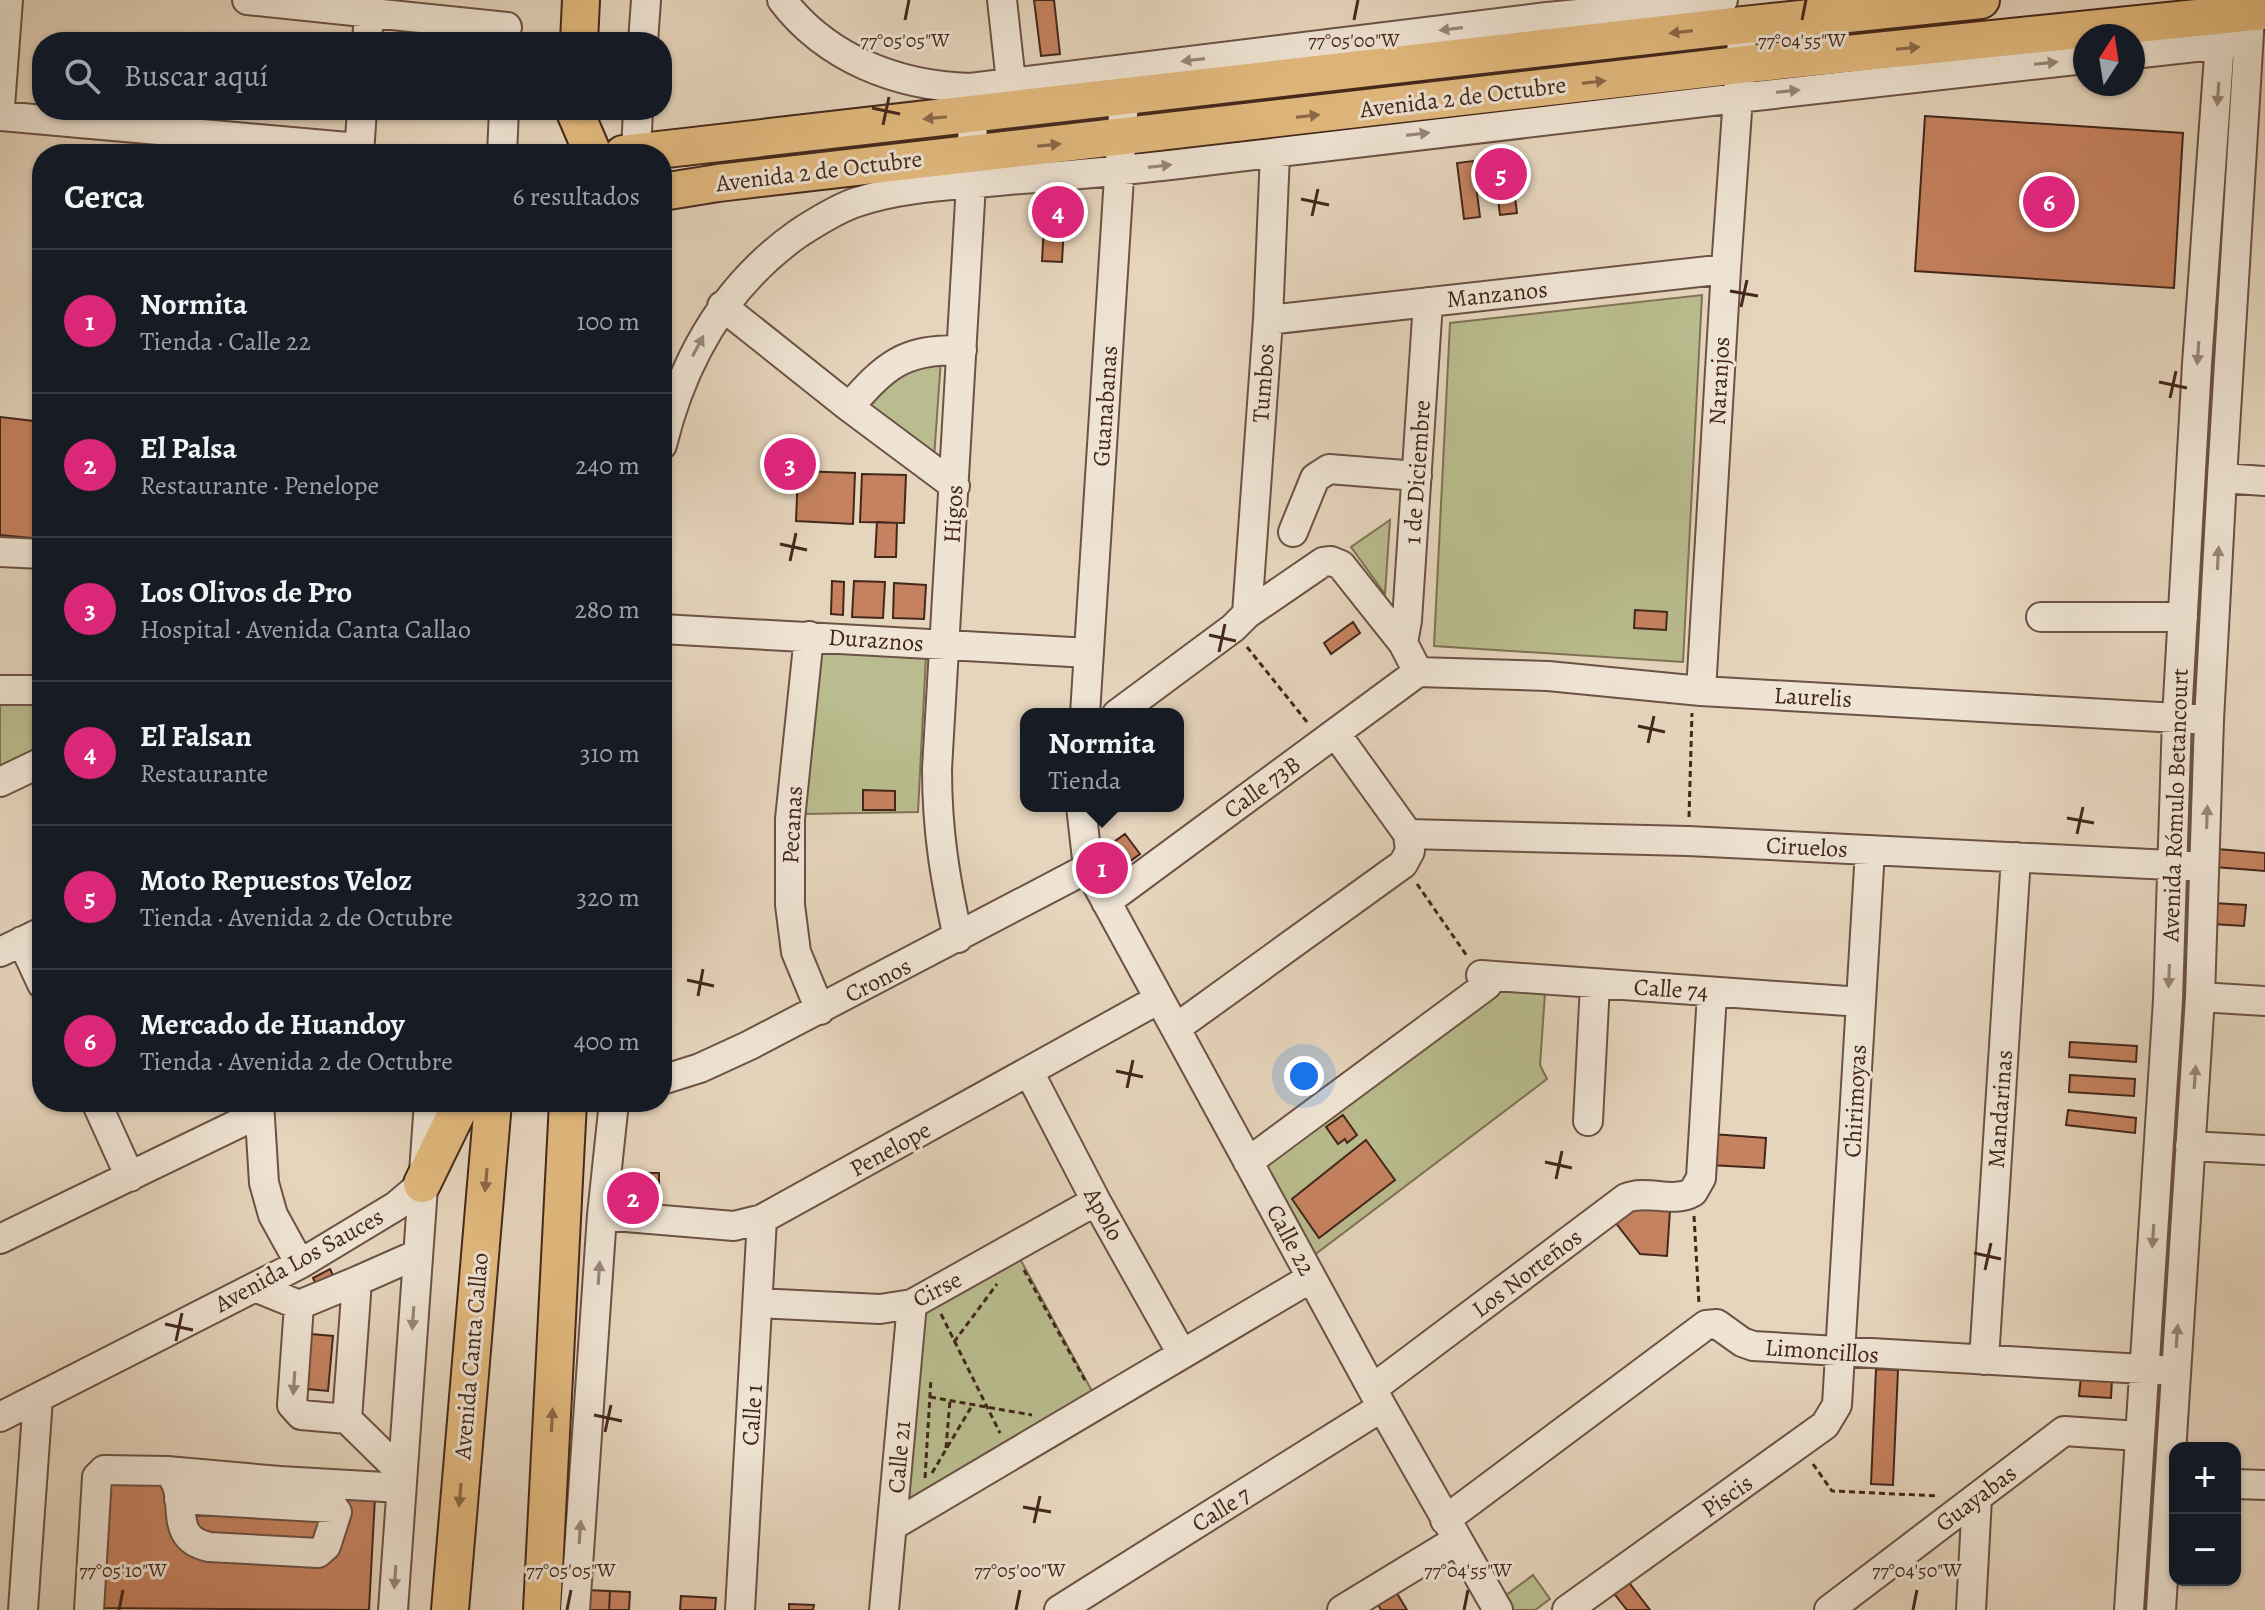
<!DOCTYPE html>
<html lang="es">
<meta charset="utf-8">
<style>
body{margin:0;font-family:Alegreya,serif;background:#20242c;color:#f1f3f6}
.controls{position:absolute;right:24px;bottom:24px;display:grid;overflow:hidden;border-radius:16px;box-shadow:0 2px 6px #0004}
.controls button{width:72px;height:72px;display:grid;place-items:center;padding:0;border:0;border-bottom:2px solid #363941;background:#171b24;color:#f1f3f6;font:40px sans-serif}
.compass{position:absolute;left:2073px;top:24px;width:72px;height:72px;border-radius:50%;background:#171b24;box-shadow:0 2px 6px #0004;rotate:12deg}
.you{position:absolute;left:1304px;top:1076px;width:28px;height:28px;margin:-20px;border:6px solid #fff;border-radius:50%;background:#1a73e8;box-shadow:0 0 0 12px #1a73e833}
.badge{display:grid;place-items:center;width:52px;height:52px;border-radius:50%;background:#db2777;color:#fff;font-size:26px;font-weight:700}
.pin{position:absolute;translate:-50% -50%;border:4px solid #fff;box-shadow:0 2px 8px #0006}
.popup{position:absolute;left:1020px;top:708px;width:164px;height:104px;box-sizing:border-box;display:grid;place-content:center;border-radius:16px;background:#171b24;filter:drop-shadow(0 2px 6px #0005);font-size:26px;white-space:nowrap;color:#9ea1a6}
.popup b{font-size:30px;color:#f1f3f6}
.popup::after{content:'';position:absolute;left:50%;top:100%;margin-left:-16px;border:16px solid transparent;border-top-color:#171b24}
.list{margin:0;padding:0;list-style:none}
h2{display:flex;justify-content:space-between;align-items:center;height:104px;margin:0;padding:0 32px;font-size:34px}
h2 small{font-size:26px;font-weight:400;color:#9ea1a6}
.list li{display:grid;grid-template-columns:52px 1fr auto;gap:24px;align-items:center;box-sizing:border-box;height:144px;padding:0 32px;border-top:2px solid #363941}
.list b{display:block;font-size:30px;white-space:nowrap}
.list p{margin:0;font-size:26px;white-space:nowrap;color:#9ea1a6}
.list em{font-size:26px;font-style:normal;color:#9ea1a6}
.icon{flex:none;width:44px;height:44px;fill:none;stroke:currentColor;stroke-width:2;stroke-linecap:round;stroke-linejoin:round}
.map{position:relative;flex:none;width:2265px;height:1610px;overflow:hidden}
.search{position:absolute;background:#171b24;box-shadow:0 2px 6px #0004;left:32px;top:32px;width:640px;height:88px;display:flex;align-items:center;gap:20px;box-sizing:border-box;padding:0 28px;border-radius:32px;color:#9ea1a6;font-size:30px}
.panel{position:absolute;background:#171b24;box-shadow:0 2px 6px #0004;left:32px;top:144px;width:640px;height:968px;border-radius:32px}
.map>svg:first-child{display:block}
</style>
<div class="map">
<svg width="2265" height="1610" viewBox="0 0 2265 1610">
<rect width="100%" height="100%" fill="#e6d5bd"/>
<filter id="stains"><feTurbulence type="fractalNoise" baseFrequency=".0025" numOctaves="4"/><feColorMatrix values="0 0 0 0 .2 0 0 0 0 .09 0 0 0 0 .02 0 0 0 .5 -.17"/></filter>
<radialGradient id="worn" r=".72"><stop offset=".6" stop-color="#630" stop-opacity="0"/><stop offset="1" stop-color="#630" stop-opacity=".3"/></radialGradient>
<!-- green -->
<path fill="#b9bc8e" stroke="#7e7254" stroke-width="2" d="M1702,295L1683,662L1434,646L1450,323Z
M941,359L934,458L861,403L914,367Z
M1390,520L1385,594L1351,547Z
M814,651L926,656L918,812L804,814Z
M0,696H42V753L0,772Z
M1487,982L1545,993L1540,1065L1547,1079L1313,1256L1256,1153Z
M1018,1255L1093,1393L905,1508L919,1308Z
M1533,1575L1550,1599L1535,1610H1508L1501,1599Z"/>
<!-- building -->
<path fill="#c68260" stroke="#43271b" stroke-width="2" d="M1034,0H1054L1060,54L1041,56Z
M1925,116L2183,133L2174,288L1915,271Z
M1510,158L1517,213L1500,215L1493,160Z
M1473,161L1480,217L1464,219L1457,163Z
M1045,206L1065,207L1062,262L1042,261Z
M0,417L42,422V539L0,535Z
M798,471L855,473L853,524L796,521Z
M862,474L906,475L904,523L860,522Z
M877,522L897,523L896,557H875Z
M832,581L844,582L843,615L831,614Z
M854,581L885,582L883,618L852,617Z
M894,583L926,585L924,619L893,618Z
M1635,610L1667,612L1666,630L1634,628Z
M1353,622L1360,633L1331,654L1324,643Z
M863,790L895,791V810H863Z
M1125,834L1140,854L1110,876L1098,872L1093,857Z
M2217,849L2265,853V871L2215,867Z
M2214,903L2246,905L2244,926L2213,924Z
M2070,1042L2137,1046L2136,1062L2069,1057Z
M2070,1075L2135,1079L2134,1096L2069,1092Z
M2068,1110L2136,1118L2135,1133L2066,1125Z
M1343,1115L1357,1135L1347,1143L1345,1139L1338,1144L1326,1127Z
M1712,1134L1766,1138L1764,1168L1710,1165Z
M1366,1140L1395,1180L1319,1238L1292,1199Z
M627,1173H659V1206L633,1205L627,1198Z
M1635,1207L1670,1210L1667,1256L1640,1254L1611,1217Z
M330,1269L338,1286L321,1295L313,1278Z
M311,1334L333,1336L328,1391L307,1389Z
M1876,1369L1898,1370L1893,1485L1871,1484Z
M2081,1377L2112,1379L2111,1398L2079,1396Z
M102,1462L376,1478L369,1610L94,1608Z
M1627,1580L1650,1610H1627L1612,1591Z
M585,1590L610,1591L609,1610H583Z
M1395,1590L1407,1610H1381L1376,1601Z
M610,1591L630,1592L629,1610H609Z
M681,1596L716,1598L715,1610H680Z
M789,1604L814,1605L813,1610H789Z"/>
<g fill="none" stroke-linecap="round" stroke-linejoin="round">
<!-- minor casing -->
<g stroke="#6c5244" stroke-width="32">
<path id="minor" d="M247,0L507,27
M782,0C827,59 898,86 970,88L1547,17L1723,0
M1002,0L1011,82
M367,42L369,13
M643,42L646,0
M2133,54L2240,42
M0,106L8,0
M0,116L359,148
M636,153L638,110
M359,154L362,110
M502,154L504,110
M722,306L849,407L955,486
M1268,320L1726,269
M849,407C886,365 903,349 962,350
M662,445C683,359 725,285 799,233C816,222 835,210 854,203C903,186 958,185 1009,180C1074,175 1139,169 1204,161C1498,126 1791,91 2085,59
M2222,478L2265,481
M1293,532L1315,478L1329,469L1417,476
M0,552L42,554
M1247,614L1268,320L1275,153
M2041,617H2183
M662,629L1089,653
M809,636L790,819V905L796,952L820,1010
M1403,643L1407,620L1428,302
M1418,672L1548,676L1701,691L2195,719
M0,690H42
M1701,691L1726,269L1743,25
M1085,714L1124,98
M1117,714L1233,628L1247,614L1323,562L1331,561L1341,565L1403,643L1418,672
M0,782L42,762
M1081,806L1088,868L1382,1407L1498,1610
M1408,834L1688,841L2190,866
M1106,902L1418,672
M958,938C945,878 937,831 937,769L971,184L973,114L971,94
M22,941L42,984
M0,952L42,932
M1481,975L1861,1002
M2200,997L2265,1001
M1176,1028L1403,864L1410,851L1408,834L1336,734
M1029,1072L1096,1201L1182,1354
M662,1080L700,1068L750,1045L1088,868
M96,1102L130,1177
M259,1102L264,1183L273,1215L300,1264
M1588,1121L1595,984
M2190,1146L2265,1150
M1248,1162L1487,985
M602,1215L734,1226L762,1219L1159,999
M0,1239L258,1114
M255,1287L299,1305L357,1281
M759,1303L880,1309L912,1304L1096,1201
M299,1305L292,1405L301,1415L347,1419
M1984,1360L2016,857
M1372,1389L1626,1198C1648,1189 1673,1204 1693,1192L1701,1178L1712,993
M0,1417L300,1264L396,1206L422,1184
M167,1471L280,1481L401,1488
M402,1473L347,1419L357,1281L418,1254
M2235,1484L2265,1485
M1445,1520L1706,1325L1717,1324L1742,1342L1753,1346L2160,1370
M892,1526L1311,1278
M23,1610L38,1398
M89,1610L97,1477L104,1470L167,1471C194,1494 163,1537 209,1547L318,1553L326,1546L337,1512L334,1508L179,1499
M393,1610L429,1102
M575,1610L602,1215L614,1102
M740,1610L762,1219
M884,1610L912,1304
M1059,1610L1382,1407
M1342,1610L1457,1540
M1567,1610L1825,1425L1837,1405L1870,850
M1829,1610L2064,1431L2139,1436
M1971,1610L1977,1498
M2129,1610L2168,1000L2177,718L2197,364L2223,0
M2161,1610L2200,997L2209,720L2222,478L2251,0"/>
</g>
<!-- major casing -->
<g stroke="#43271b" stroke-width="40">
<path id="major" d="M579,42L581,0
M575,112L593,154
M623,154L1743,25L1981,0
M662,192L718,183L1739,65L2265,11
M422,1184L462,1102
M450,1610L493,1102
M542,1610L568,1102"/>
</g>
<!-- path -->
<path stroke="#43271b" stroke-width="3" stroke-dasharray="6 4" stroke-linecap="butt" d="M1247,647L1307,722
M1689,817L1692,713
M1417,884L1467,956
M1694,1216L1699,1304
M1024,1270L1086,1382
M941,1314L1000,1433
M954,1342L997,1284
M930,1397L1032,1415
M946,1448L950,1400
M1813,1464L1832,1491L1939,1496
M932,1473L973,1404
M925,1478L931,1378"/>
<!-- minor -->
<use href="#minor" stroke="#efe4d4" stroke-width="28"/>
<!-- major -->
<use href="#major" stroke="#e3ba7e" stroke-width="36"/>
</g>
<!-- one-way arrows -->
<defs><path id="oneway-solid" d="M-6-.8H1V-3.2L6.5 0L1 3.2V.8H-6Z" transform="scale(2)"/></defs>
<g fill="#998678">
<use href="#oneway-solid" transform="translate(1451 29) rotate(173)"/>
<use href="#oneway-solid" transform="translate(1193 60) rotate(173)"/>
<use href="#oneway-solid" transform="translate(2046 63) rotate(-6)"/>
<use href="#oneway-solid" transform="translate(1788 91) rotate(-6)"/>
<use href="#oneway-solid" transform="translate(2218 94) rotate(94)"/>
<use href="#oneway-solid" transform="translate(1418 134) rotate(-7)"/>
<use href="#oneway-solid" transform="translate(1160 166) rotate(-7)"/>
<use href="#oneway-solid" transform="translate(698 346) rotate(-62)"/>
<use href="#oneway-solid" transform="translate(2198 353) rotate(94)"/>
<use href="#oneway-solid" transform="translate(2218 558) rotate(-87)"/>
<use href="#oneway-solid" transform="translate(2207 817) rotate(-88)"/>
<use href="#oneway-solid" transform="translate(2169 976) rotate(92)"/>
<use href="#oneway-solid" transform="translate(2195 1077) rotate(-86)"/>
<use href="#oneway-solid" transform="translate(2153 1236) rotate(94)"/>
<use href="#oneway-solid" transform="translate(599 1273) rotate(-86)"/>
<use href="#oneway-solid" transform="translate(413 1318) rotate(94)"/>
<use href="#oneway-solid" transform="translate(2177 1336) rotate(-86)"/>
<use href="#oneway-solid" transform="translate(294 1383) rotate(94)"/>
<use href="#oneway-solid" transform="translate(580 1532) rotate(-86)"/>
<use href="#oneway-solid" transform="translate(395 1577) rotate(94)"/>
</g>
<g fill="#8b6948">
<use href="#oneway-solid" transform="translate(1681 32) rotate(173)"/>
<use href="#oneway-solid" transform="translate(1908 48) rotate(-6)"/>
<use href="#oneway-solid" transform="translate(1594 82) rotate(-7)"/>
<use href="#oneway-solid" transform="translate(1308 116) rotate(-7)"/>
<use href="#oneway-solid" transform="translate(935 118) rotate(174)"/>
<use href="#oneway-solid" transform="translate(1049 145) rotate(-6)"/>
<use href="#oneway-solid" transform="translate(486 1180) rotate(95)"/>
<use href="#oneway-solid" transform="translate(552 1420) rotate(-87)"/>
<use href="#oneway-solid" transform="translate(460 1495) rotate(95)"/>
</g>
<!-- ticks -->
<path fill="none" stroke="#43271b" stroke-width="3" d="M905,20L909,0M1354,20L1358,0M1802,20L1806,0M872,108L900,114M883,125L889,97M1301,199L1329,205M1312,216L1318,189M1730,291L1758,296M1741,307L1747,280M2159,382L2187,388M2170,398L2176,371M780,544L807,550M790,561L796,533M1209,635L1236,641M1219,652L1225,624M1638,726L1665,732M1648,743L1654,716M2067,818L2094,823M2077,834L2083,807M687,980L714,986M698,996L703,969M1116,1071L1143,1077M1127,1088L1133,1060M1545,1162L1572,1168M1556,1179L1562,1151M1974,1253L2001,1259M1985,1270L1991,1243M165,1324L193,1330M176,1341L182,1313M594,1415L622,1421M605,1432L611,1405M1023,1507L1051,1512M1034,1523L1040,1496M119,1610L123,1590M567,1610L571,1590M1016,1610L1020,1590M1464,1610L1468,1590M1913,1610L1917,1590"/>
<g text-anchor="middle" stroke-width="6" stroke-linejoin="round" paint-order="stroke">
<!-- street labels -->
<g font-size="24" fill="#43271b" stroke="#efe4d4">
<text transform="translate(1463 97) rotate(-7)" y="8">Avenida 2 de Octubre</text>
<text transform="translate(819 171) rotate(-7)" y="8">Avenida 2 de Octubre</text>
<text transform="translate(1497 294) rotate(-6)" y="8">Manzanos</text>
<text transform="translate(1719 381) rotate(-87)" y="8">Naranjos</text>
<text transform="translate(1263 383) rotate(-86)" y="8">Tumbos</text>
<text transform="translate(1105 406) rotate(-86)" y="8">Guanabanas</text>
<text transform="translate(1417 472) rotate(-86)" y="8">1 de Diciembre</text>
<text transform="translate(953 514) rotate(-87)" y="8">Higos</text>
<text transform="translate(876 640) rotate(4)" y="8">Duraznos</text>
<text transform="translate(1813 697) rotate(3)" y="8">Laurelis</text>
<text transform="translate(1262 787) rotate(-36)" y="8">Calle 73B</text>
<text transform="translate(2175 805) rotate(-88)" y="8">Avenida Rómulo Betancourt</text>
<text transform="translate(792 825) rotate(-87)" y="8">Pecanas</text>
<text transform="translate(1807 847) rotate(3)" y="8">Ciruelos</text>
<text transform="translate(878 980) rotate(-27)" y="8">Cronos</text>
<text transform="translate(1671 989) rotate(4)" y="8">Calle 74</text>
<text transform="translate(1855 1101) rotate(-87)" y="8">Chirimoyas</text>
<text transform="translate(2000 1109) rotate(-86)" y="8">Mandarinas</text>
<text transform="translate(890 1149) rotate(-29)" y="8">Penelope</text>
<text transform="translate(1104 1214) rotate(61)" y="8">Apolo</text>
<text transform="translate(1291 1240) rotate(62)" y="8">Calle 22</text>
<text transform="translate(299 1260) rotate(-29)" y="8">Avenida Los Sauces</text>
<text transform="translate(1527 1273) rotate(-37)" y="8">Los Norteños</text>
<text transform="translate(937 1289) rotate(-27)" y="8">Cirse</text>
<text transform="translate(1822 1351) rotate(4)" y="8">Limoncillos</text>
<text transform="translate(471 1356) rotate(-85)" y="8">Avenida Canta Callao</text>
<text transform="translate(752 1415) rotate(-86)" y="8">Calle 1</text>
<text transform="translate(899 1457) rotate(-85)" y="8">Calle 21</text>
<text transform="translate(1727 1496) rotate(-35)" y="8">Piscis</text>
<text transform="translate(1976 1498) rotate(-37)" y="8">Guayabas</text>
<text transform="translate(1221 1509) rotate(-32)" y="8">Calle 7</text>
</g>
</g>
<g font-size="20" text-anchor="middle" fill="#43271b" stroke="#efe4d4" stroke-width="6" stroke-linejoin="round" paint-order="stroke">
<text x="905" y="47">77°05'05"W</text>
<text x="1354" y="47">77°05'00"W</text>
<text x="1802" y="47">77°04'55"W</text>
<text x="123" y="1577">77°05'10"W</text>
<text x="571" y="1577">77°05'05"W</text>
<text x="1020" y="1577">77°05'00"W</text>
<text x="1468" y="1577">77°04'55"W</text>
<text x="1917" y="1577">77°04'50"W</text>
</g>
<rect width="100%" height="100%" filter="url(#stains)"/>
<rect width="100%" height="100%" fill="url(#worn)"/>
</svg>
<div class="controls">
<button>+</button>
<button>−</button>
</div>
<svg class="compass" viewBox="-18 -18 36 36"><path d="M0-13l5 13h-10z" fill="#e53935"/><path d="M0 13l5-13h-10z" fill="#9ea1a6"/></svg>
<div class="you"></div>
<div class="pin badge" style="left:1102px;top:868px">1</div>
<div class="popup"><b>Normita</b>Tienda</div>
<div class="pin badge" style="left:633px;top:1198px">2</div>
<div class="pin badge" style="left:790px;top:464px">3</div>
<div class="pin badge" style="left:1058px;top:212px">4</div>
<div class="pin badge" style="left:1501px;top:174px">5</div>
<div class="pin badge" style="left:2049px;top:202px">6</div>
<div class="search"><svg class="icon" aria-label="search" viewBox="0 0 24 24"><circle cx="10" cy="10" r="6"/><path d="M15 15l6 6"/></svg>Buscar aquí</div>
<section class="panel">
<h2>Cerca<small>6 resultados</small></h2>
<ul class="list">
<li><span class="badge">1</span><div><b>Normita</b><p>Tienda · Calle 22</p></div><em>100 m</em></li>
<li><span class="badge">2</span><div><b>El Palsa</b><p>Restaurante · Penelope</p></div><em>240 m</em></li>
<li><span class="badge">3</span><div><b>Los Olivos de Pro</b><p>Hospital · Avenida Canta Callao</p></div><em>280 m</em></li>
<li><span class="badge">4</span><div><b>El Falsan</b><p>Restaurante</p></div><em>310 m</em></li>
<li><span class="badge">5</span><div><b>Moto Repuestos Veloz</b><p>Tienda · Avenida 2 de Octubre</p></div><em>320 m</em></li>
<li><span class="badge">6</span><div><b>Mercado de Huandoy</b><p>Tienda · Avenida 2 de Octubre</p></div><em>400 m</em></li>
</ul>
</section>
</div>
